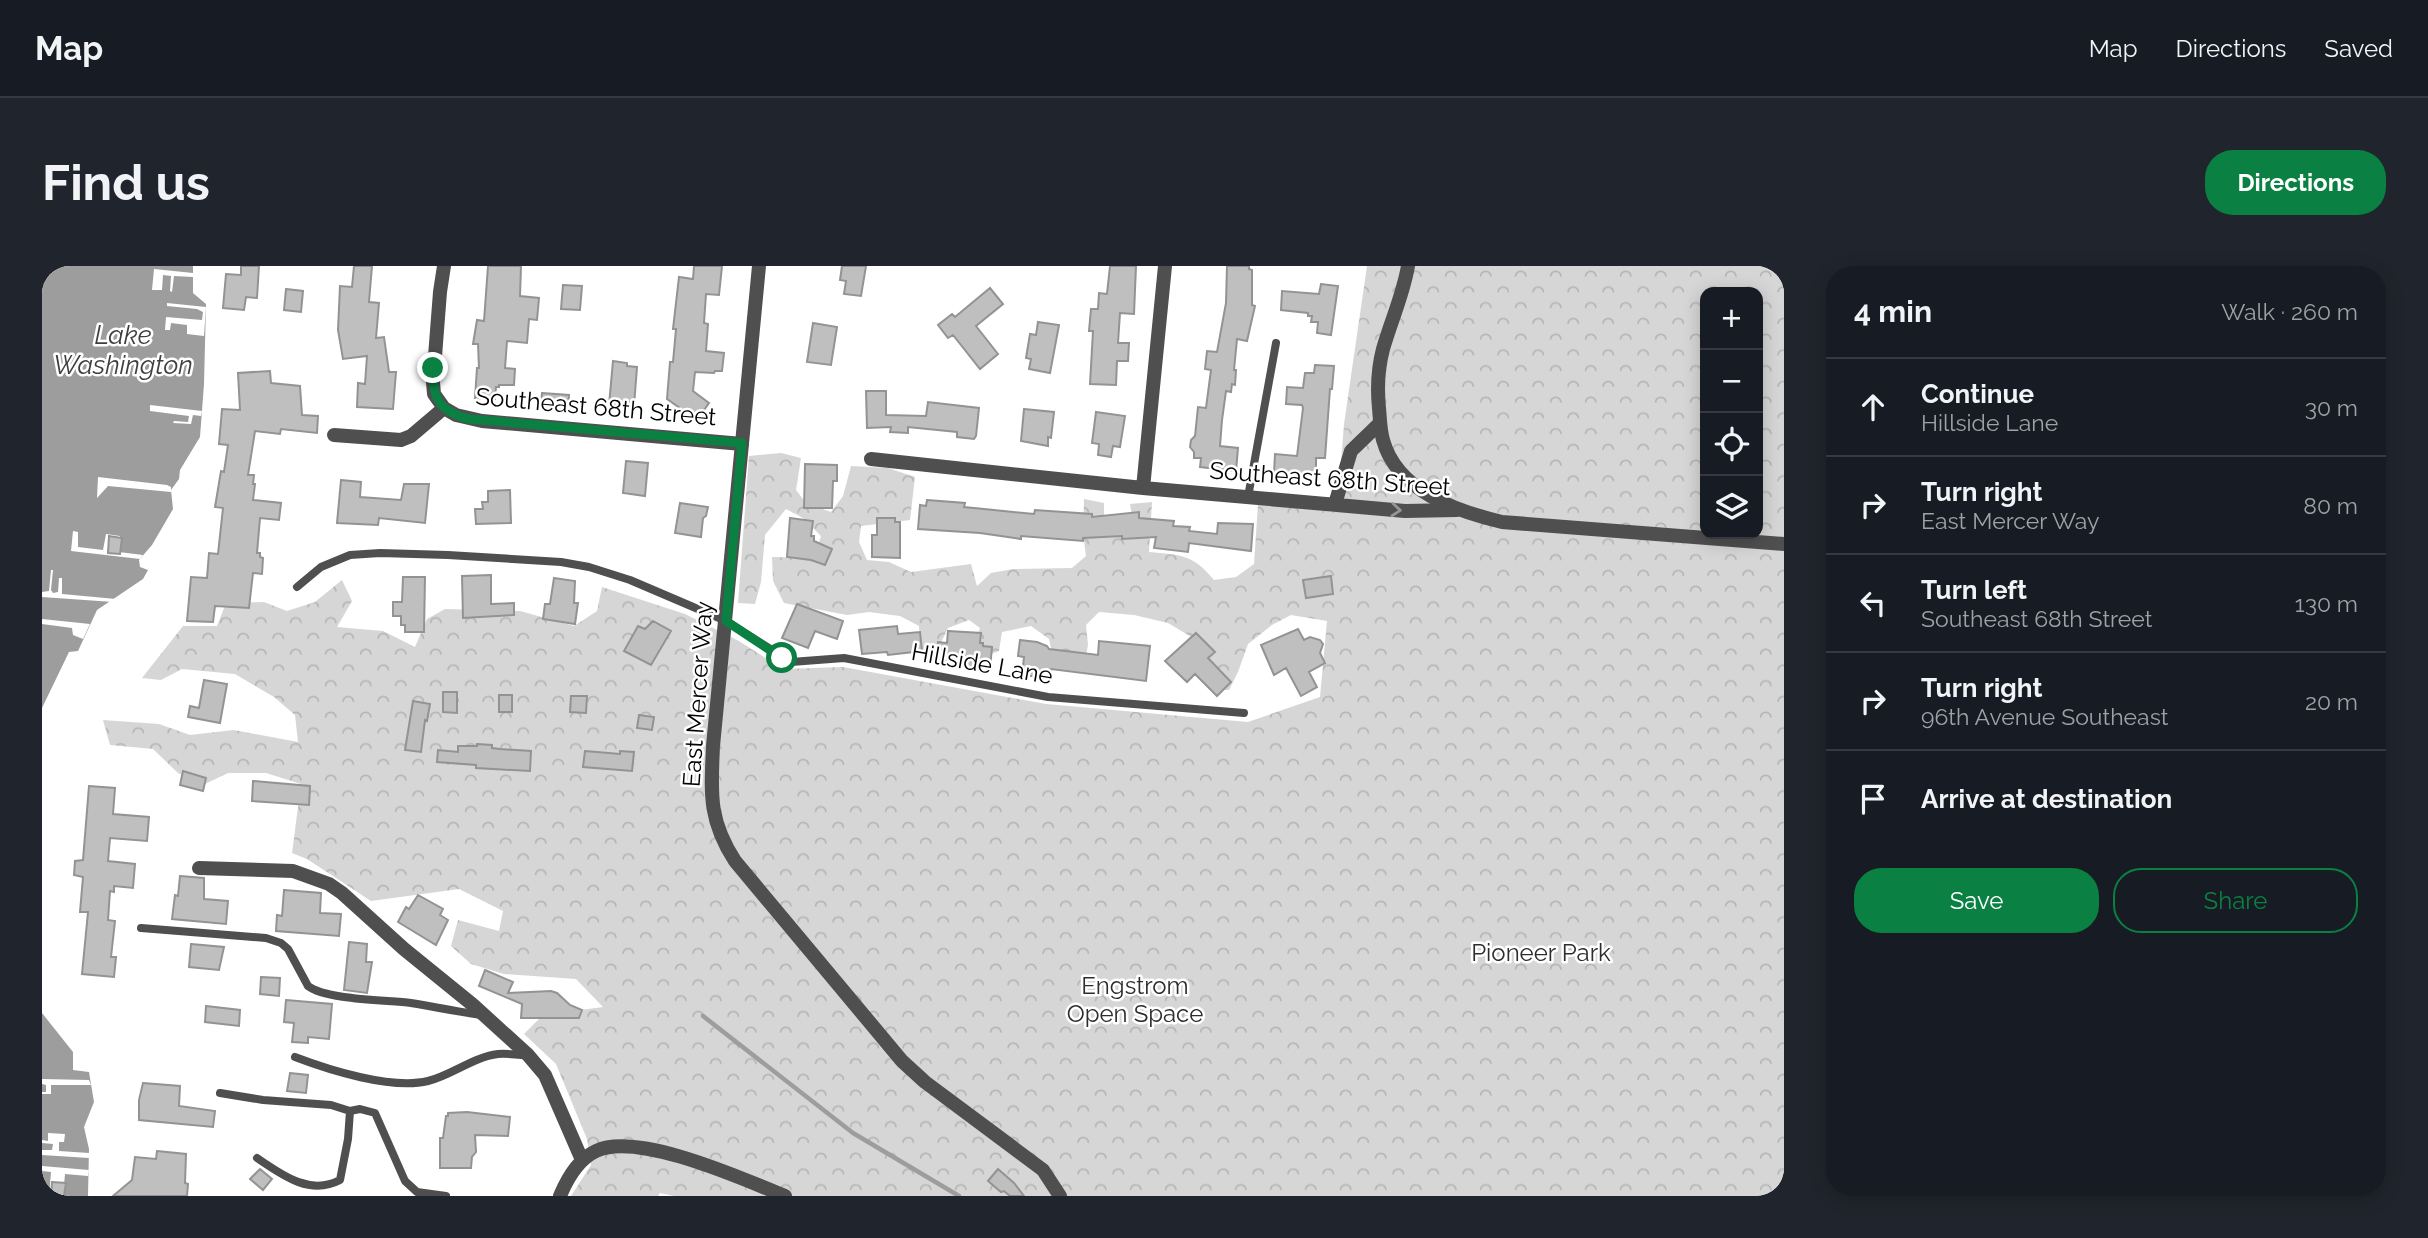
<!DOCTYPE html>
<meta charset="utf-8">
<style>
body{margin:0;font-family:Raleway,sans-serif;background:#20242c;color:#f1f3f6}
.controls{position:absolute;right:21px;top:21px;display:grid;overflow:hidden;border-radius:14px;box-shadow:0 4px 18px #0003}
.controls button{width:63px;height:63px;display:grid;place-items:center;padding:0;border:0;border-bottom:2px solid #363941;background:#171b24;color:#f1f3f6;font:35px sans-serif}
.stop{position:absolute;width:21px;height:21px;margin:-16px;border:5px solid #0b8043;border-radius:50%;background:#fff}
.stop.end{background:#0b8043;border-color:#fff;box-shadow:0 2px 7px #0008}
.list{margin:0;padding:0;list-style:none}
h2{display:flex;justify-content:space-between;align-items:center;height:91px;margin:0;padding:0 28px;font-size:30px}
h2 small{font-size:23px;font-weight:400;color:#9ea1a6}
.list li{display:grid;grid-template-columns:46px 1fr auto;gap:21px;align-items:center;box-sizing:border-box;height:98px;padding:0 28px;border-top:2px solid #363941}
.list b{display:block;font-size:26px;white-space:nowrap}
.list p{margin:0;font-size:23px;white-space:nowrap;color:#9ea1a6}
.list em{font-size:23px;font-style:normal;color:#9ea1a6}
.actions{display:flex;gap:14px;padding:21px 28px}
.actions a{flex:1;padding:16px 0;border:2px solid #0b8043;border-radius:28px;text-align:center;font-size:24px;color:#0b8043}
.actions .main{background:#0b8043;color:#fff}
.icon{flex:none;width:38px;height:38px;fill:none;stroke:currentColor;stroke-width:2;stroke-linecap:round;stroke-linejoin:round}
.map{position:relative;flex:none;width:1742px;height:930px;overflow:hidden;border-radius:28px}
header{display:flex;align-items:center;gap:42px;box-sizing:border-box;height:98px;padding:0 35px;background:#171b24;border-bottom:2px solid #363941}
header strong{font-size:33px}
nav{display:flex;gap:38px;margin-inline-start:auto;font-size:24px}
.intro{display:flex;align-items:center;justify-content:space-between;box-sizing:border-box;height:168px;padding:0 42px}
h1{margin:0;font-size:49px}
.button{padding:18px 32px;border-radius:28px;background:#0b8043;color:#fff;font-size:24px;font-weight:700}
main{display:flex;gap:42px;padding:0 42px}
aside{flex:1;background:#171b24;border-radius:28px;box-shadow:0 4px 18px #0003}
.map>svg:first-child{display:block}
</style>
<header>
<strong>Map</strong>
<nav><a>Map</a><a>Directions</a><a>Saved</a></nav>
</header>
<div class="intro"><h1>Find us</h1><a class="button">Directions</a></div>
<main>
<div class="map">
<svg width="1742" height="930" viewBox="0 0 1742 930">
<defs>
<pattern id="forest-crowns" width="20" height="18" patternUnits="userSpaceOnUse" patternTransform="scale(1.75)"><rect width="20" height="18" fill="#d6d6d6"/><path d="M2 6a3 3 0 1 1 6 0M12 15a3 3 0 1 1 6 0" fill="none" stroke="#b6b6b6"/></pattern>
</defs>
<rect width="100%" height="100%" fill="#fff"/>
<!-- forest -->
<path fill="url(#forest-crowns)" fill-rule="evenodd" d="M1325,0H1742V930H632L618,927L616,930H529L549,899L545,873L514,798L482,768L501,749L561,741L534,713L462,708L429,698L409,680L416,654L457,665L461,645L417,623L329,635L265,593L250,587L259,518L224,507H186L161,519L136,507L111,483L68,479L61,454L117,458L148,469L192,464L256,476L253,449L232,431L193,408L140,403L119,414L100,412L141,360H175L184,337L222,336L245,345L273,336L300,314L310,335L295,361L341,365L373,381L385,353L403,343L478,345L532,360L555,345L560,321L643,348L697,375L741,403L801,401L1004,438L1206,456L1278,431L1285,355L1249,349L1230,359L1206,378L1196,406L1187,424H1169L1166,381L1126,357L1092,349L1057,346L1044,359L1046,379L1042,400H1013L1007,373L989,360L960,366L957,385L941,391L931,384L938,362L927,354L906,362L894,387L878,385L877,360L858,350L827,346L805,349L742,337L731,315L730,291L772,292L779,270L761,252L744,243L723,269L719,316L713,338L696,337L707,190L739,187L759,192L754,224L764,237L789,246L801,230L809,200L846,202L873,211L868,254L819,260L817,276L825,294L847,296L869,306L929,298L935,320L949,307L971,303L1030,302L1044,290L1041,267L1042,233L1062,237V260H1092L1088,238L1110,236L1107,286C1138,289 1151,288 1172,314L1194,311L1212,298L1216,238L1295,246L1302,158ZM1663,26H1716V268H1663Z"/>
<!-- water -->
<path fill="#9d9d9d" d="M0,0H151V27L164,38L162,118L158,171L138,204L137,213L129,224L131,243L110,279L97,294L98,301L106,304L101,313L55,344L36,385L27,386L0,442Z
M0,747L31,786V804L47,806L52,836L42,861L47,883L46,930H0Z"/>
<!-- pier -->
<path fill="#fff" d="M112,3L151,7V11L132,10L130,26L128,25L129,10L121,9L120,24H110Z
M125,37L164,41L162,70L145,68V59L129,57L128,64H123L124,51L160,54L161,46L155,43L125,40Z
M108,139L160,145L159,150L151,149L149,158L131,157L132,155L146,156L147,150L108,145Z
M56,211L125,219L129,221V226L66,220L55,232Z
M31,265L36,266V281L61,284L64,268L78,270L77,286L101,289L98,293L29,285Z
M9,304H11L9,324L11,327L16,326L17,312H20V328L74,333L71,336L0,331V326L7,325Z
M0,353L48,358L41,373L31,369L30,362L0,358Z
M0,813L47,814L49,819H9V828H0V826H4V819L0,818Z
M6,867L23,868L22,876H17V885L47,887V892L0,889V884H10L11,878L0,877V874L6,875Z
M0,900L47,904L46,910L23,908L21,930H7L9,906L0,905Z"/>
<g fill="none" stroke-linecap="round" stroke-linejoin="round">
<!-- stream -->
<path stroke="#9d9d9d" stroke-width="4.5" d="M661,750L811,867L917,930"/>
</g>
<!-- building -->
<path fill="#bfbfbf" stroke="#939393" stroke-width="2" d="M199,0H217L215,32L204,31L202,44L181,42L184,8L199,9Z
M312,0H330L327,36L337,37L334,72L342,71L347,106H354L351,143L315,141L316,117L323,118L325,90L301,93L296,64L298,20L310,21Z
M446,0H479L478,30L497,32L495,54L487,53L485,77L465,75L463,102L473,103L472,119H457V121H454L453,133L433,132L435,102H437L436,78H431L435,54L442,55Z
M652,0H680L677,29L664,28L662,57L666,58L664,85L682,87L680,105H673L672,107L653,106L651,125L667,137L655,154L625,133L628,96H631L634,63H631L637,11L651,13Z
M800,0H824L819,30L802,28L804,15L798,14Z
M1068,0H1094L1092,48L1078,47L1076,77H1087L1086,95H1075L1074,119L1048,118L1051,65H1047L1049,43H1056L1057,27L1065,28Z
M1185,0H1207V3L1210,4V39L1213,40L1205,75L1195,73L1192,104H1194L1193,119L1190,118L1189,126L1184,125L1180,154L1178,180L1196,182L1194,205L1158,201L1159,192H1152V186L1148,181L1149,174L1153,170L1156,141L1164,142L1169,104L1163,103L1165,85L1175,86L1184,37Z
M1279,18L1296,20L1289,69L1275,67L1276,56H1269L1270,50H1266V47L1239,44L1240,25L1277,28Z
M521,19L540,20L538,44L519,43Z
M948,22L961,38L934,60L956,88L938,103L911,69L906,72L896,59L910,48L913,51Z
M244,23L261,25L259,46L242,44Z
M996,56L1017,59L1008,107L987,103L989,93L984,92L988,68L994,69Z
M771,57L795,61L789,99L765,96Z
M571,95L585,97V100L595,101L592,140L567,139Z
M1273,99L1292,100L1290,123H1288L1283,192H1274V209L1260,208L1259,211L1238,209V207H1232L1233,188L1255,190L1261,142L1260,139L1244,138L1245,121L1261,122L1263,107H1272Z
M228,105L229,117L258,120L260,149L276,150L275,167L239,163L238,168L213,165L206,209H212L211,218H213L211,234L239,237L237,254L218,252L215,287H218V291L221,292L220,308L211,307L207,342L173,340L171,356L145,355L149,311L165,312L167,287L176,288L181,242L173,241L179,205L182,206L186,179L177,178L180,143L198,144L196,107Z
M824,125H844V149L884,150L886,136L937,142L934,170L932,173L915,171V166L866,161V167L848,166L849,161L825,162Z
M500,127L527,129L526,142L499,140Z
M982,143L1012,146L1009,172L1006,171V180L979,175Z
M1054,146L1083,150L1078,181L1071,180L1069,191L1056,189L1057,178L1050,177Z
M584,195L606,197L603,230L581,227Z
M763,198L795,199V215H791L790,242H762Z
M299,214L319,216L318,231L359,234L362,218H387L383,257L337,252L336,259L295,257Z
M468,224L469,257L434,258L433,243H441L440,236H446V225Z
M885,234L923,237L922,241L992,248L993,244L1050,248V251L1097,246V252L1132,255L1131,260L1148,261L1147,265L1175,268L1176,257L1211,258L1209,285L1147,277L1146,286L1112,282L1114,271L1080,273V270L1041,272V275L979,270V273L938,267L876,263L878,239L884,240Z
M638,237L666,241L664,250L661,252L659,271L633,267Z
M748,252L771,255L769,270H772V275L790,283L783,299L769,294L745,291Z
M835,252H853V256H858V292L830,291V269H835Z
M67,270L80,272L78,288L66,287Z
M449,309V338L472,337V349L421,352L420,310Z
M1289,310L1291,328L1264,332L1261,314Z
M361,311H383L382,366H363V359H359V350H351V336H360Z
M512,312L533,315L532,337H536L533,358L501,353L503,338H508Z
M755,338L801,355L795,373L773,365L766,382L740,372Z
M611,355L629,365L609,399L582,385L596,360L603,363Z
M855,360L856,368L878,366L880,385L846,389L845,386L820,388L817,364Z
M1256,363L1262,374L1268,371L1278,374L1281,378L1278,387L1283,397L1267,406L1275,421L1259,430L1244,402L1232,409L1219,379Z
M906,365L939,367L938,377H941V380L950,381L948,403L924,402V397L895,396L896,376L905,377Z
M1154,367L1173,386L1166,392L1189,416L1175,430L1153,408L1145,416L1123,395Z
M978,374L995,376L1005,380L1007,383L1056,389L1057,375L1108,380L1104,415L1009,403L1008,412L980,409L982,391L976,390Z
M162,414L185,418L178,457L146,451L148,440L157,442Z
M401,426H415V447L401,446Z
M457,429H470V446H457Z
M529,430H545L544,447L528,446Z
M371,435L388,438L385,455L383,454L379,486L363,484Z
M597,449L612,451L610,464L595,462Z
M435,478L450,479V482L458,483L489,485L488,505L434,502V499L395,496L396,484L416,486V480H435Z
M543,485L578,488V485L592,486L590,505L541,501Z
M141,505L164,512L161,525L138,519Z
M211,515L268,520L267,539L210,535Z
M47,520L73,522L71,548L107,551L105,575L68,572L66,595L93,598L91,622L72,620V626L68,625L66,654L73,655L69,691H74L72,711L40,708L46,646H38L41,611L32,609L33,595L41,594Z
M138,610L162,612V633L186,635L184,658L130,653L133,629L136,630Z
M242,624L279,627L278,647L299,648L297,670L234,665L235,649L240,650Z
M376,629L401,643L398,649L406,654L394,679L356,656L364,641L367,643Z
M307,676L325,678L324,696H330L325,727L302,724Z
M149,678L182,681L177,704L147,701Z
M443,704L471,716L466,727L509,725L515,727L528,739L540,744L537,752H479L480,738L437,720Z
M219,711L238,712L237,730L218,728Z
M244,734L290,738L287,773L266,771V777L250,776L252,757L242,756Z
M164,740L198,744L197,760L163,756Z
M248,807L266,809L264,827L245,825Z
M101,817L138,820L137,840L173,845L171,861L97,854V834Z
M425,846L468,851L466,870L433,869L434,886L430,891L429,902H398V872H401L404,850H406V847Z
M115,885L144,888L143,917L146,918L145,930H71L90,914L93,891L114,893Z
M218,903L230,913L221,924L208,913Z
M956,903L972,917L982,930H968L962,925L959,926L946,915Z
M10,916L24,917L22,930H9Z"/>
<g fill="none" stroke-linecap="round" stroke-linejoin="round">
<!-- service -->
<path stroke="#4f4f4f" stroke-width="8" d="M1206,231L1234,77
M255,321L279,301L308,289L338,287L406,289L519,296L547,301L588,314L684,355L749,396L802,392L1006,431L1202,447
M99,662L224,672L239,677L246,683L266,720C284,734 345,734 369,737C393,741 417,746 440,749
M253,791C287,804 350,824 386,815C410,809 431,791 456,788C465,787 475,789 483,789
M178,827L221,834L289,839L308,845L318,843L333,847L363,915L375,926L404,930
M215,892C240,909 268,930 298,914L306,873L308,845"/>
<!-- minor -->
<path stroke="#4f4f4f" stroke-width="14" d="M402,142L392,128L391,116L398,26L402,0
M292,169L359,174L369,170L402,142L414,149L440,155L700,178
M829,193L1101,222L1363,245L1415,244
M1101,222L1123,0
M1293,238L1309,185L1338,157
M157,602L251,605L287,618L300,627L362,683L431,739L486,789L503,809L540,894"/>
<!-- tertiary -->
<path stroke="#4f4f4f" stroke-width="14" d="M717,0L671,480C669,527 666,553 693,595L860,795L883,816L1001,904L1018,930
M1366,0C1361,29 1349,55 1341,83C1336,102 1335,122 1337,142C1338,152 1338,164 1341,174C1355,225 1414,245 1460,256L1742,278
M518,930C525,913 537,893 554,885C595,865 701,913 743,930"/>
</g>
<!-- one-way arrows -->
<defs><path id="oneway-chevron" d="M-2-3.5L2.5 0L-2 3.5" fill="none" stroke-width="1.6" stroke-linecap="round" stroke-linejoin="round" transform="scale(1.75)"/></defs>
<use stroke="#959595" href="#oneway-chevron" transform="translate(1354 244) rotate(5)"/>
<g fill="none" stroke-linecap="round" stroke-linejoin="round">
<!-- route -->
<path stroke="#0b8043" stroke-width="9" d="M391,102C390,133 397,145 427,153L700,177L684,355L740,392"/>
</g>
<g text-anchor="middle" stroke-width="5" stroke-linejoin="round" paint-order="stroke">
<!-- street labels -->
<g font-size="24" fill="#000" stroke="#fff">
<text transform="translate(554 141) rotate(5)" y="8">Southeast 68th Street</text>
<text transform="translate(1288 213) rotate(4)" y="8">Southeast 68th Street</text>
<text transform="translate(940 398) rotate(10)" y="8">Hillside Lane</text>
<text transform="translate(656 428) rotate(-86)" y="8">East Mercer Way</text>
</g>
<!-- park labels -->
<g font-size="24" fill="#2d2d2d" stroke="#fff">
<text x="1499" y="695">Pioneer Park</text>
<text x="1093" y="728">Engstrom<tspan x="1093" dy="28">Open Space</tspan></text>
</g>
<!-- water labels -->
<g font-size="26" font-style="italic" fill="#3e3e3e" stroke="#fff">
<text x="81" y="78">Lake<tspan x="81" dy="30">Washington</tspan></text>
</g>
</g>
</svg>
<div class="controls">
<button>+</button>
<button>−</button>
<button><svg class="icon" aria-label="locate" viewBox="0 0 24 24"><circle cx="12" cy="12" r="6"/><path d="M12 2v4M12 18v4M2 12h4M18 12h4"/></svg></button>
<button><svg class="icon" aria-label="layers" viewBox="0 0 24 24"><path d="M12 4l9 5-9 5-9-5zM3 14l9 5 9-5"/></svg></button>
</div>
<div class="stop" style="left:740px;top:392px"></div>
<div class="stop end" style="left:391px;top:102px"></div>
</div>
<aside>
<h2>4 min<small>Walk · 260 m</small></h2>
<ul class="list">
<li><svg class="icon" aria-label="ahead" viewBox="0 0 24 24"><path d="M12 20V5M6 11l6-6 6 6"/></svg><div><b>Continue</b><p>Hillside Lane</p></div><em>30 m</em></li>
<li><svg class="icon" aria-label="right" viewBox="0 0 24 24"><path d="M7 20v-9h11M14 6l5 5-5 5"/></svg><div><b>Turn right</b><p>East Mercer Way</p></div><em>80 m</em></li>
<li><svg class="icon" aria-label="left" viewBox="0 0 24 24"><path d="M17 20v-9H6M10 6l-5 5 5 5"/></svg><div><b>Turn left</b><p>Southeast 68th Street</p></div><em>130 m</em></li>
<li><svg class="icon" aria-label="right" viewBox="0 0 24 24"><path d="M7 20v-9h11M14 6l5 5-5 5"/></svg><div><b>Turn right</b><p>96th Avenue Southeast</p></div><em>20 m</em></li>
<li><svg class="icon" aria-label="arrive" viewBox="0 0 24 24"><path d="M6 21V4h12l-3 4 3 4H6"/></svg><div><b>Arrive at destination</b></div></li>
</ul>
<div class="actions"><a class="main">Save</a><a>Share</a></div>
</aside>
</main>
